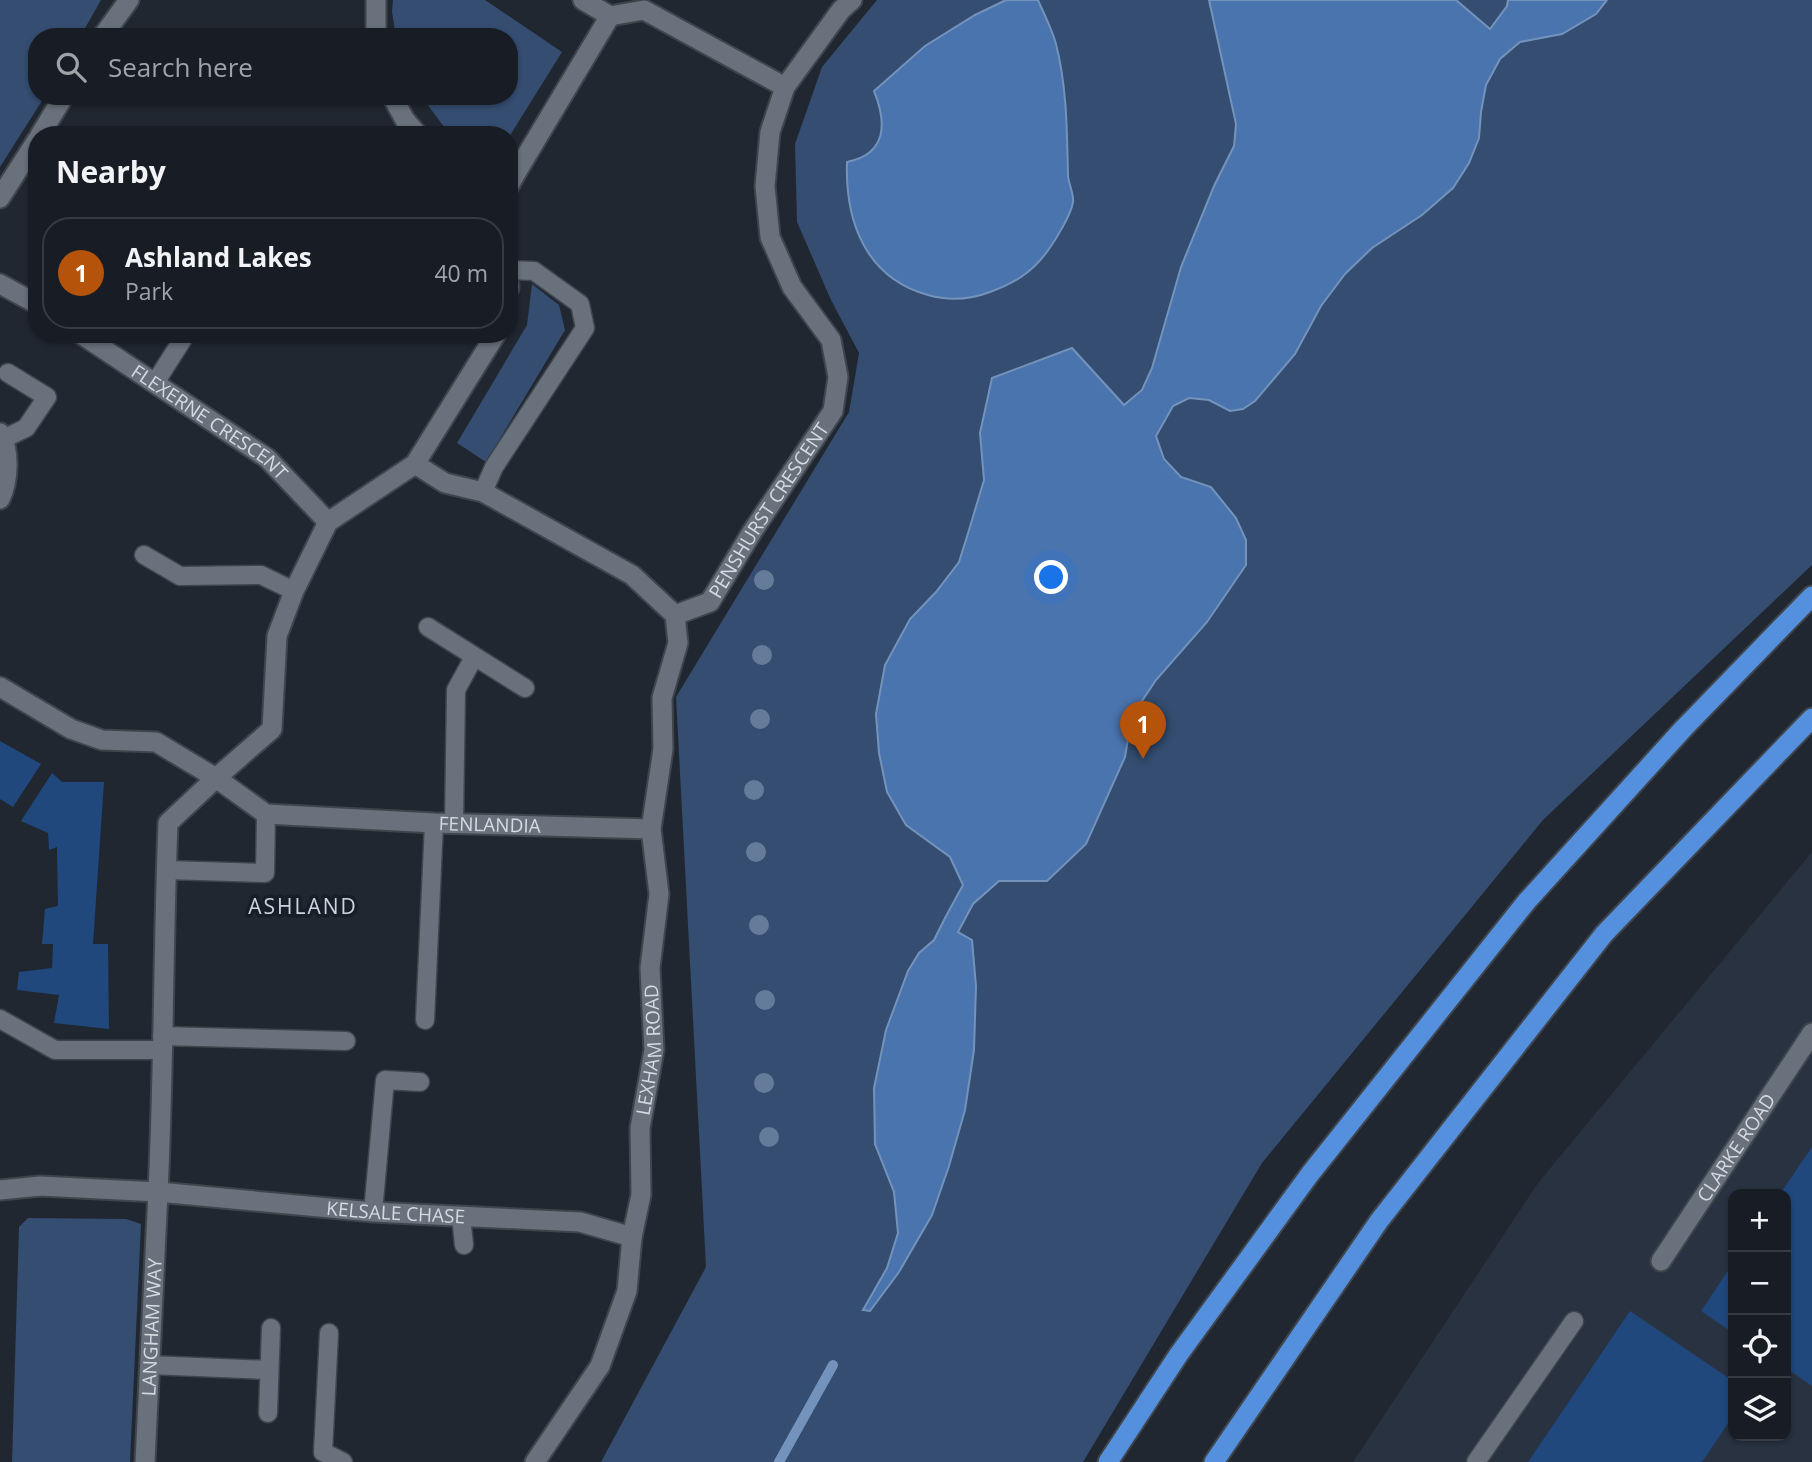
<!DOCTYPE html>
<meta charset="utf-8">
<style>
body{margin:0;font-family:"Open Sans",sans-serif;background:#21262d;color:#f1f3f6}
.controls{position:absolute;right:21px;bottom:21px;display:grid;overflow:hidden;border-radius:14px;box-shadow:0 2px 5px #0004}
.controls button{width:63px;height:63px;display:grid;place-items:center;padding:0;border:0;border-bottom:2px solid #363b42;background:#181d25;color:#f1f3f6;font:35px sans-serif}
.you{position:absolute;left:1052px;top:578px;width:24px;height:24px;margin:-18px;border:5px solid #fff;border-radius:50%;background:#1a73e8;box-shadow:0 0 0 10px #1a73e833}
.badge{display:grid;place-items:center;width:46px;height:46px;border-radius:50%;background:#b45309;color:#fff;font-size:23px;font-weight:700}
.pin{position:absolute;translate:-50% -58px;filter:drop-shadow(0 2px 4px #0008)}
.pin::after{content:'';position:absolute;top:37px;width:24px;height:21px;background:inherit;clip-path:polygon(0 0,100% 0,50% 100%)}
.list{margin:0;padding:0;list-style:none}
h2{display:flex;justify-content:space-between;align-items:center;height:91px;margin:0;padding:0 28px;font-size:30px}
h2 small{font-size:23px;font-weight:400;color:#9fa2a7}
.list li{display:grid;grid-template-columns:46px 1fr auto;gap:21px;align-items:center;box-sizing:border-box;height:112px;margin:0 14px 14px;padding:0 14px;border:2px solid #363b42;border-radius:28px}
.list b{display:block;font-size:26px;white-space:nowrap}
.list p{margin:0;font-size:23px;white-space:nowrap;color:#9fa2a7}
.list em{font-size:23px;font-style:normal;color:#9fa2a7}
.icon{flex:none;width:38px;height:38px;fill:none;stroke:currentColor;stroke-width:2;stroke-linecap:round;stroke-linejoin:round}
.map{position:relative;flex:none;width:1812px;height:1462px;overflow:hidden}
.search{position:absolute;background:#181d25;box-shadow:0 2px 5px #0004;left:28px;top:28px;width:490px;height:77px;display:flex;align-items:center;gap:18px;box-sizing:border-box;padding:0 24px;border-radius:28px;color:#9fa2a7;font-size:26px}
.panel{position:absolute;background:#181d25;box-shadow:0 2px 5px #0004;left:28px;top:126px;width:490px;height:217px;border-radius:28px}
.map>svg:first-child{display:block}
</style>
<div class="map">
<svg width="1812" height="1462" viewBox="0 0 1812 1462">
<rect width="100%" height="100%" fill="#202731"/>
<!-- built -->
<path fill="#283240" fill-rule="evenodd" d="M1812,852V1462H1353L1538,1183ZM1733,1194H1786V1436H1733Z"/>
<!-- green -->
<path fill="#344d70" d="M0,0H101L80,37H37V96H45L0,167Z
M393,0H485L562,52L509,137V135H450L421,96H509V37H396L392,12Z
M877,0H1812V565L1543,820L1262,1163L1083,1462H601L706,1267L676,697L849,412L859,353L831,300L797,222L795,144L822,67Z
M532,284L559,305L565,330L486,462L457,443L527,325Z
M28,1218L126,1219L141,1224L130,1462H12L19,1227Z"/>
<!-- water -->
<path fill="#4a74ad" stroke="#7493bc" stroke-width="2" d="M1006,0H1038C1044,14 1052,29 1056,44C1067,87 1067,132 1068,176C1069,185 1074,194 1073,202C1071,215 1056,239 1049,249C1033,272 1015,283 990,292C969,300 949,301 928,295C866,278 845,222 847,162C887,154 887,123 874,91L925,46L975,15Z
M1209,0H1456L1490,29L1507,6L1508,0H1607L1596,14L1562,34L1520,42L1500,59L1486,85L1481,112L1479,138L1469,163L1453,188L1422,215L1372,248L1345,274L1321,306L1295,354L1255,401L1243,409L1230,411L1209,400L1189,398L1173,406L1156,436L1164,459L1181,477L1211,487L1236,518L1246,540V565L1207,622L1156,680L1132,716L1125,757L1086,844L1047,881H999L973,904L958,932L972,940L976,986L974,1050L965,1110L949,1166L932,1215L899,1272L870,1311L863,1310L887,1268L898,1233L894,1192L875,1144L874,1088L886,1030L908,971L919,953L934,940L945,918L963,885L950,857L906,825L887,792L879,753L876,714L885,665L910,619L936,592L959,562L969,530L984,480L980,433L992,378L1072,348L1124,405L1142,390L1152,368L1181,267L1214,186L1234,146L1236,124Z"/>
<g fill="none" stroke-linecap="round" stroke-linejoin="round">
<!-- stream -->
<path stroke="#7493bc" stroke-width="10" d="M779,1462L833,1365"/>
</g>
<!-- building -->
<path fill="#20487d" d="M0,741L41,764L13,807L0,799Z
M52,773L62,782H104L93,944H108L109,1029L54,1023L59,995L17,990L19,972L52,968L53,944H42L45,909L58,906L57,847L49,850L48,833L21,821Z
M1812,1147V1386L1786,1368V1194H1780Z
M1733,1263V1333L1701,1311Z
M1630,1311L1733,1381V1416L1702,1462H1528Z"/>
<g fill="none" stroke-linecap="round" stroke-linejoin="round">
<!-- service casing -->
<g stroke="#3f454c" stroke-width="21">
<path id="service" d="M155,383L186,334
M3,439L26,428L47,397L8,373
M483,492L494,467L585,328L580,304L534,271L509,270
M144,555L180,576L261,575L294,591
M428,627L525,688
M454,823L456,690L474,657
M167,870L265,873L266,814
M0,1019L55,1050H162
M425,1020L434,823
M162,1036L346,1041
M373,1212L385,1080L420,1082
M461,1216L464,1245
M329,1333L323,1452L343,1462
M150,1365L269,1370
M268,1413L271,1328
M1476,1462L1574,1321"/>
</g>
<!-- minor casing -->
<g stroke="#3f454c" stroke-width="23">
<g id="minor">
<path d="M610,16L644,10L785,87"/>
<path d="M102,37L129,0"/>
<path d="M376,37V0"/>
<path d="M392,96L405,120L418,135"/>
<path d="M40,135L64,96"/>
<path d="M509,186L516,173L610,16L583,0"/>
<path d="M0,198L37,140"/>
<path d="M0,284L37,304"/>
<path d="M509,285V288"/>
<path id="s1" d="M81,334L267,458L328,522"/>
<path d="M0,433C10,450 9,481 0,499"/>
<path id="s2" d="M415,464L445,483L483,492L632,575L675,615L710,602L752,532L833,411L838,377L831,340L792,287L770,237L765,186L770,132L785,87L841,10L852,0"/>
<path id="s3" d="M0,687L71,729L102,740L156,742L216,778L266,814L434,823L651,829"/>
<path d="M0,1190L40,1186L158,1192C164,1069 163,946 168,823L216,778L272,729L277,636L294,591L328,522L415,464L496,334"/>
<path id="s4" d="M1661,1261L1812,1033"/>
<path id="s5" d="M145,1462L158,1192L373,1212L580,1222L632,1237"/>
<path id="s6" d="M535,1462L600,1366L627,1291L632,1237L641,1195L640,1128L654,1050L650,968L659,894L651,829L663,749L662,698L678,643L675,615"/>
</g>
</g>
<!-- trunk casing -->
<g stroke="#3f454c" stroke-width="23">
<path id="trunk" d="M1108,1462L1179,1354L1310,1174L1527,901L1683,729L1812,596
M1214,1462L1379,1221L1604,934L1812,718"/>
</g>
<!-- service -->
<use href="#service" stroke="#68717c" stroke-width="18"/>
<!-- minor -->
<use href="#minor" stroke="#68717c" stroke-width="19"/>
<!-- trunk -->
<use href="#trunk" stroke="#5490dd" stroke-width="19"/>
</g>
<!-- trees -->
<g fill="#657b9a">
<circle cx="764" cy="580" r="10"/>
<circle cx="762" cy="655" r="10"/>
<circle cx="760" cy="719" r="10"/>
<circle cx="754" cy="790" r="10"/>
<circle cx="756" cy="852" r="10"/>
<circle cx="759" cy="925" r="10"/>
<circle cx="765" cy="1000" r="10"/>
<circle cx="764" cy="1083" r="10"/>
<circle cx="769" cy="1137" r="10"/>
</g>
<g text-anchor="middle" stroke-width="7" stroke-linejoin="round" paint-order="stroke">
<!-- street labels -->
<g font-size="19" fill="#d5dae0" stroke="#171e27">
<text dy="7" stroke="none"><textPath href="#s1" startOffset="156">FLEXERNE CRESCENT</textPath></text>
<text dy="7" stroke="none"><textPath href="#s2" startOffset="450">PENSHURST CRESCENT</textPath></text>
<text dy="7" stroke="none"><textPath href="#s3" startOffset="525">FENLANDIA</textPath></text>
<text dy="7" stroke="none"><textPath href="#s6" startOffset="439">LEXHAM ROAD</textPath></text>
<text dy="7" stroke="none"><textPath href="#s4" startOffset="136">CLARKE ROAD</textPath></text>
<text dy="7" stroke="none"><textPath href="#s5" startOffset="509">KELSALE CHASE</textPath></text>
<text dy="7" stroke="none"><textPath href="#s5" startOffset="135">LANGHAM WAY</textPath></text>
</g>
<!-- neighbourhood labels -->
<g font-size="21" letter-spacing="2" fill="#cbd5e1" stroke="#171e27">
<text x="303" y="914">ASHLAND</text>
</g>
</g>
</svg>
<div class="controls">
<button>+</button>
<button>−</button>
<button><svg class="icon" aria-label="locate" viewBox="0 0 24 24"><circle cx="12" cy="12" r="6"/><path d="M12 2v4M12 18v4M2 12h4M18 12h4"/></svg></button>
<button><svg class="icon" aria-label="layers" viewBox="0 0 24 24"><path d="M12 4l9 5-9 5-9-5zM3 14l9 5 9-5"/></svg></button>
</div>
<div class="you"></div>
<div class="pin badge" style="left:1143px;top:759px">1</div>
<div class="search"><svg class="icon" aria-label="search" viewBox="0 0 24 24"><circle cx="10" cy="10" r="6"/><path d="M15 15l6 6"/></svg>Search here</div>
<section class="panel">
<h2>Nearby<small></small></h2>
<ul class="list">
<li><span class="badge">1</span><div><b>Ashland Lakes</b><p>Park</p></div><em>40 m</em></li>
</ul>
</section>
</div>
